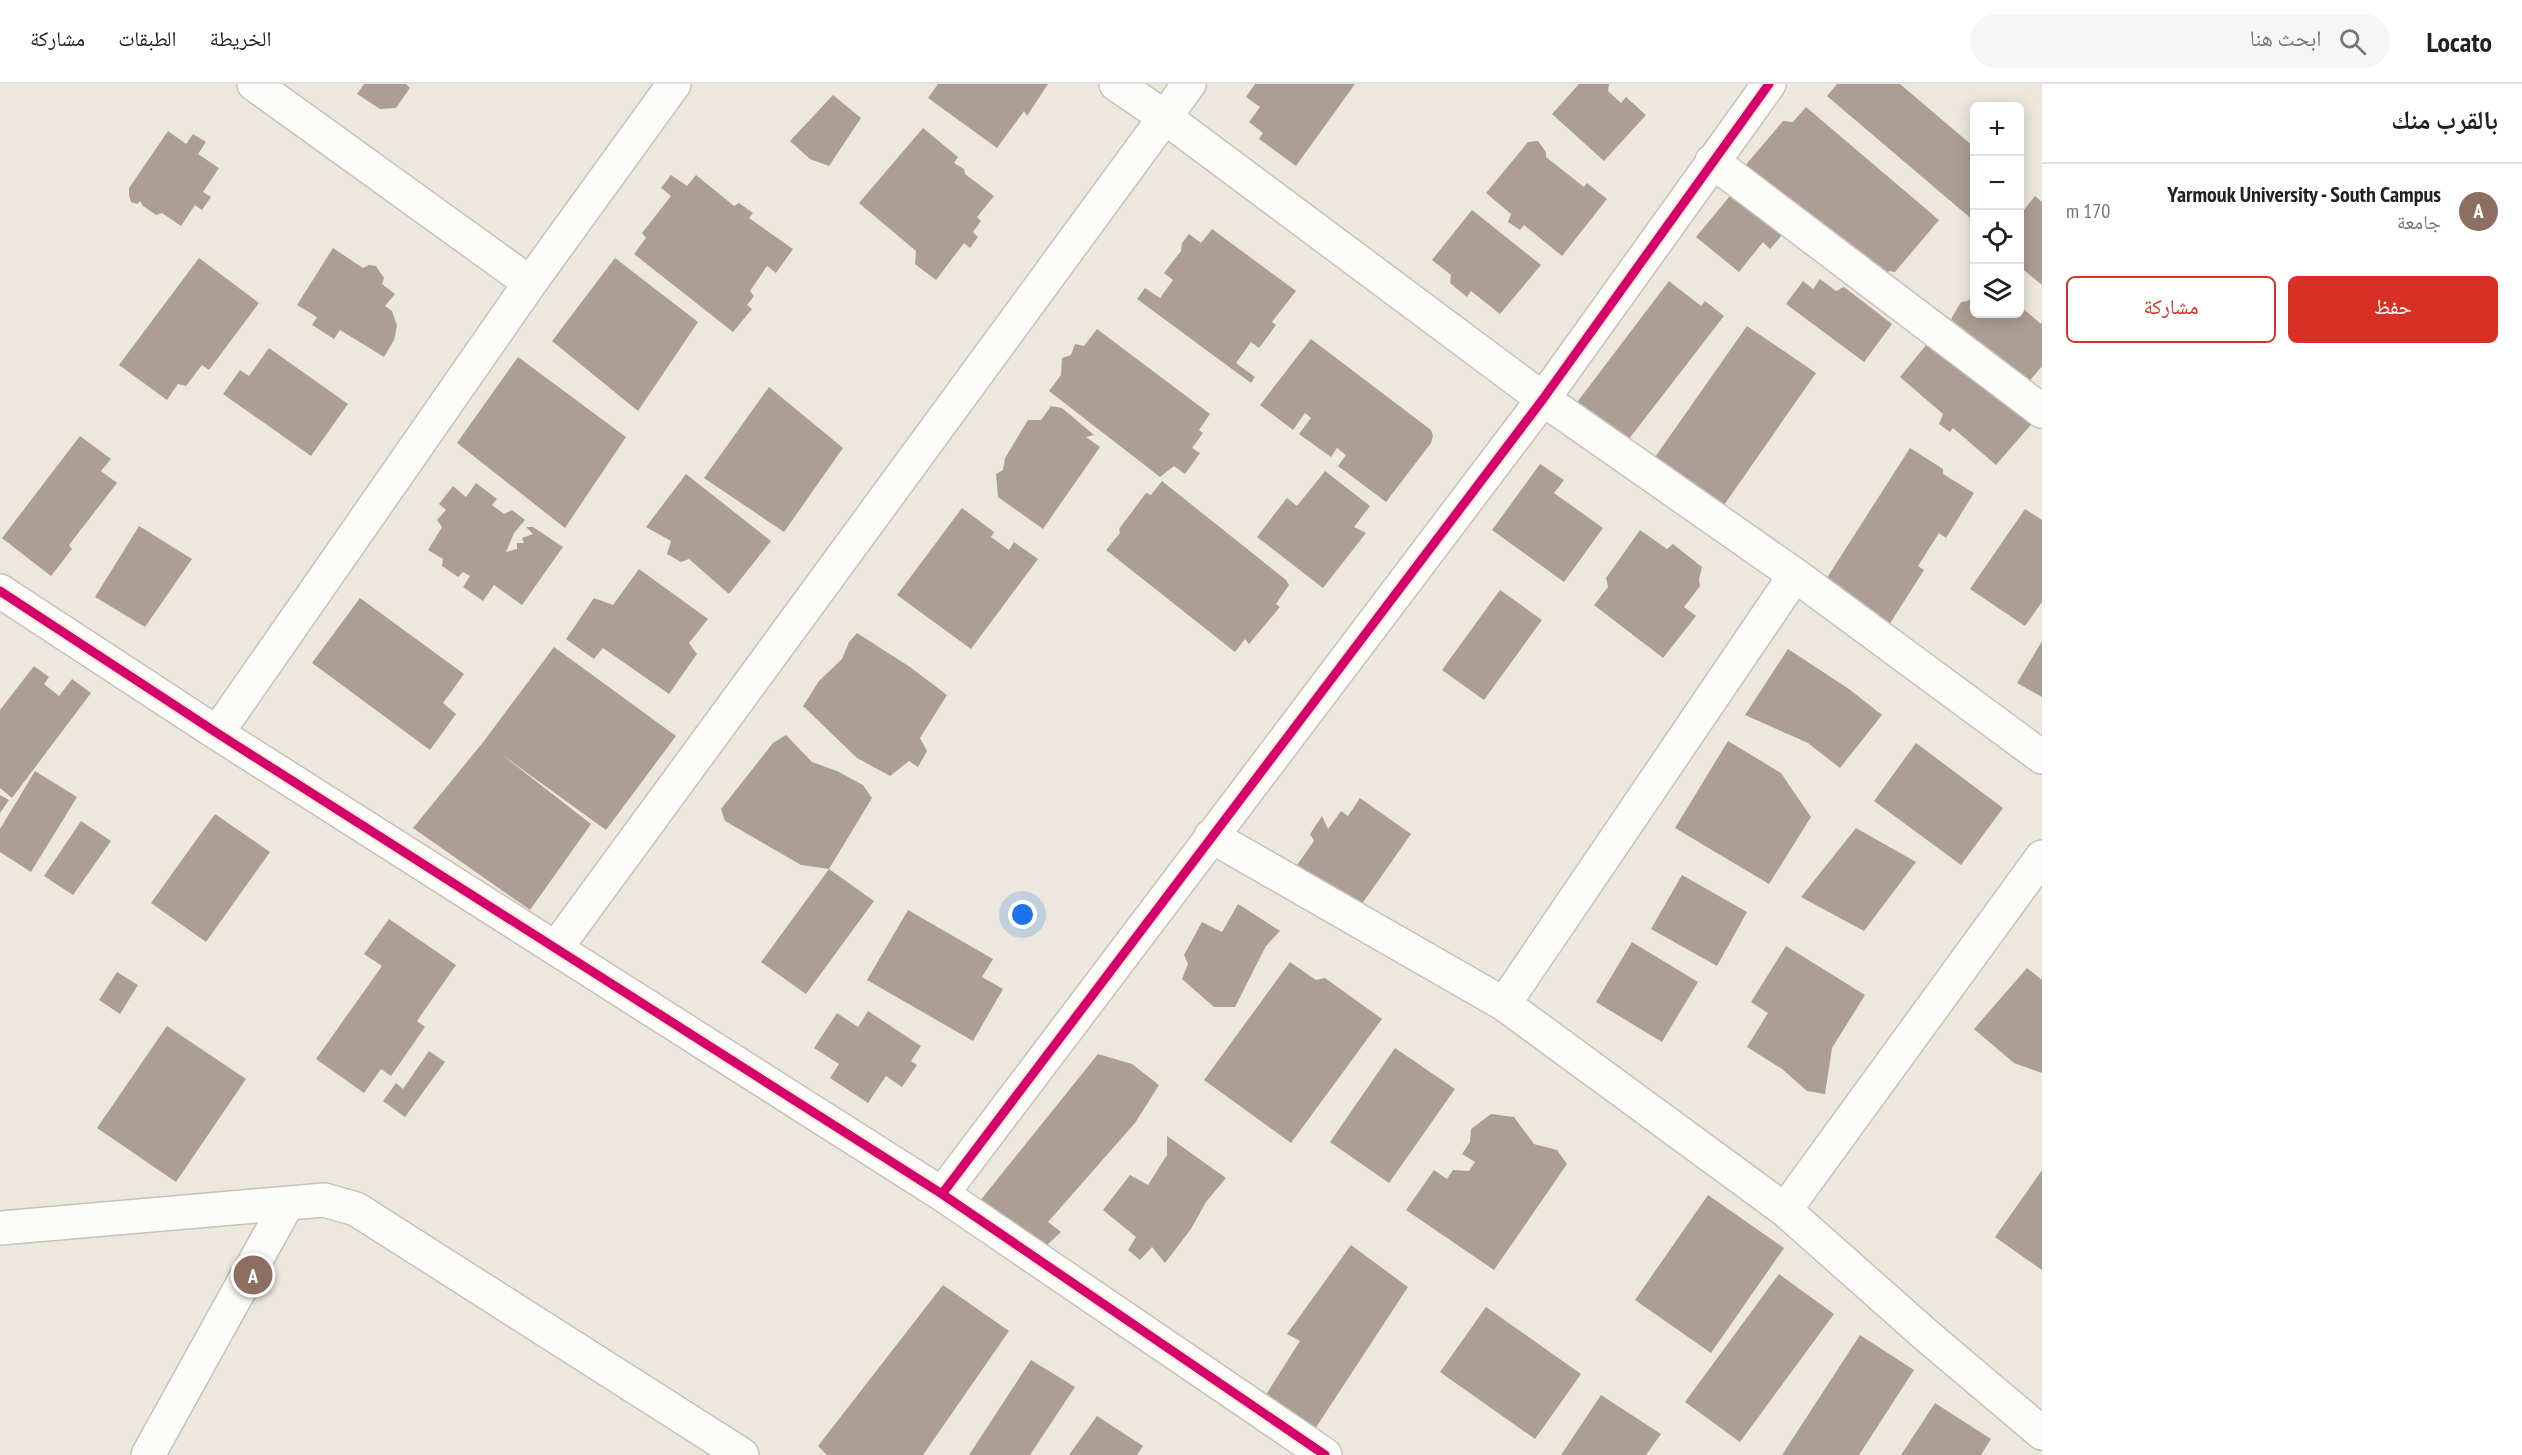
<!DOCTYPE html>
<html lang="ar">
<meta charset="utf-8">
<style>
body{margin:0;font-family:"PT Sans Narrow","Noto Naskh Arabic",sans-serif;background:#f6f6f6;color:#202124;direction:rtl}
.controls{position:absolute;right:18px;top:18px;display:grid;overflow:hidden;border-radius:9px;box-shadow:0 3px 15px #0003}
.controls button{width:54px;height:54px;display:grid;place-items:center;padding:0;border:0;border-bottom:2px solid #e0e0e0;background:#fff;color:#202124;font:30px sans-serif}
.you{position:absolute;left:1023px;top:831px;width:21px;height:21px;margin:-15px;border:4px solid #fff;border-radius:50%;background:#1a73e8;box-shadow:0 0 0 9px #1a73e833}
.badge{display:grid;place-items:center;width:39px;height:39px;border-radius:50%;background:#d93025;color:#fff;font-size:20px;font-weight:700}
.pin{position:absolute;translate:-50% -50%;border:3px solid #fff;box-shadow:0 2px 6px #0006}
.list{margin:0;padding:0;list-style:none}
h2{display:flex;justify-content:space-between;align-items:center;height:78px;margin:0;padding:0 24px;font-size:26px}
h2 small{font-size:20px;font-weight:400;color:#757577}
.list li{display:grid;grid-template-columns:39px 1fr auto;gap:18px;align-items:center;box-sizing:border-box;height:96px;padding:0 24px;border-top:2px solid #e0e0e0}
.list b{display:block;font-size:22px;white-space:nowrap}
.list p{margin:0;font-size:20px;white-space:nowrap;color:#757577}
.list em{font-size:20px;font-style:normal;color:#757577}
.actions{display:flex;gap:12px;padding:18px 24px}
.actions a{flex:1;padding:14px 0;border:2px solid #d93025;border-radius:9px;text-align:center;font-size:21px;color:#d93025}
.actions .main{background:#d93025;color:#fff}
.icon{flex:none;width:33px;height:33px;fill:none;stroke:currentColor;stroke-width:2;stroke-linecap:round;stroke-linejoin:round}
.map{position:relative;flex:none;width:2042px;height:1371px;overflow:hidden;direction:ltr}
header{display:flex;align-items:center;gap:36px;box-sizing:border-box;height:84px;padding:0 30px;background:#fff;border-bottom:2px solid #e0e0e0}
header strong{font-size:28px}
nav{display:flex;gap:33px;margin-inline-start:auto;font-size:21px}
.search{width:420px;height:54px;background:#f6f6f6;display:flex;align-items:center;gap:15px;box-sizing:border-box;padding:0 21px;border-radius:33px;color:#757577;font-size:22px}
main{display:flex}
aside{flex:1;background:#fff}
.map>svg:first-child{display:block}
</style>
<header>
<strong>Locato</strong>
<div class="search"><svg class="icon" aria-label="search" viewBox="0 0 24 24"><circle cx="10" cy="10" r="6"/><path d="M15 15l6 6"/></svg>ابحث هنا</div>
<nav><a>الخريطة</a><a>الطبقات</a><a>مشاركة</a></nav>
</header>
<main>
<aside>
<h2>بالقرب منك<small></small></h2>
<ul class="list">
<li><span class="badge" style="background:#8d6e63">A</span><div><b>Yarmouk University - South Campus</b><p>جامعة</p></div><em>170 m</em></li>
</ul>
<div class="actions"><a class="main">حفظ</a><a>مشاركة</a></div>
</aside>
<div class="map">
<svg width="2042" height="1371" viewBox="0 0 2042 1371">
<rect width="100%" height="100%" fill="#ede8dd"/>
<!-- building -->
<path fill="#ac9e94" d="M364,0H406L410,4L396,24L380,25L357,10Z
M938,0H1048L1027,32L1024,27L997,64L928,14Z
M1255,0H1355L1296,82L1259,55L1263,49L1249,38L1260,23L1246,13Z
M1579,0H1609L1608,7L1621,19L1626,13L1646,31L1604,77L1552,30Z
M1837,0H1900L1974,63V137L1827,12Z
M833,11L861,34L829,82L810,75L790,57Z
M1806,23L1939,136L1895,188L1889,187L1880,196L1744,83L1783,37L1793,38Z
M923,44L958,73L954,79L964,85L965,90L994,112L977,133L981,137L973,148L978,153L970,164L964,159L936,196L915,180L916,167L859,119Z
M168,47L186,60L193,50L206,58L198,70L219,84L203,108L211,113L202,126L195,121L181,142L162,129L156,131L143,122L140,117L137,120L131,118L129,111V104Z
M1538,57L1546,68V73L1584,103L1587,99L1607,115L1562,172L1524,141L1520,146L1508,138L1511,130L1486,109L1528,58Z
M671,91L687,102L696,91L734,122L739,119L753,129L749,134L793,165L776,189L767,182L750,207L754,212L747,221L752,225L733,248L634,170L646,154L642,149L671,112L661,104Z
M1734,107L1784,149L1770,165L1763,158L1739,188L1696,153Z
M2035,112L2042,118V201L2020,183V131Z
M1472,126L1541,181L1500,230L1471,207L1467,213L1450,199L1451,191L1432,176Z
M1212,145L1296,207L1272,238L1276,241L1259,264L1251,258L1236,279L1255,293L1251,299L1137,215L1145,204L1160,214L1173,196L1164,189L1181,167L1182,159L1189,150L1201,159Z
M333,164L363,184L369,181L376,182L384,194L382,200L395,210L385,222L392,227L397,242L394,256L384,273L340,246L334,255L312,241L317,233L297,221Z
M199,174L259,219L209,286L202,281L186,302L178,300L167,316L119,281Z
M615,174L698,238L638,327L552,257Z
M1820,195L1836,207L1844,203L1892,240L1864,278L1786,220L1803,197L1813,205Z
M1669,197L1701,222L1705,217L1724,232L1625,360L1582,328L1578,317Z
M1974,210V230H2020V222L2041,240L2042,238V282L2027,300L1951,235L1961,218L1968,217Z
M1747,242L1816,289L1722,424L1653,376Z
M1097,245L1210,330L1199,346L1203,349L1192,364L1200,369L1185,390L1174,382L1160,393L1049,307L1061,291L1062,274L1071,271L1075,260L1084,262Z
M1935,250L2036,335L1996,381L1953,344L1950,348L1939,340L1943,330L1900,293Z
M1311,255L1431,346L1433,352L1431,359L1386,418L1338,382L1346,371L1337,364L1331,373L1299,350L1311,334L1305,329L1293,346L1260,321Z
M269,264L348,320L311,372L223,310L240,286L249,292Z
M518,273L626,353L565,444L457,359Z
M769,303L843,364L784,448L704,394Z
M1051,322L1062,324L1094,351L1086,353L1100,363L1043,445L998,413L996,390L1003,386L1005,374L1028,336H1041Z
M80,352L111,375L101,387L117,399L69,461L72,465L51,492L2,454Z
M1910,364L1943,385V390L1974,409L1946,454L1939,449L1918,482L1924,486L1889,541L1823,500Z
M1540,380L1564,396L1554,409L1603,444L1564,498L1492,446Z
M1325,387L1370,422L1354,443L1366,449L1323,504L1257,453L1287,414L1297,422Z
M686,390L771,457L729,510L689,475L681,478L667,470L671,457L646,443Z
M1162,397L1286,496L1289,501L1276,520L1280,523L1249,560L1245,555L1235,568L1106,466L1120,449L1119,445L1146,409L1151,411Z
M476,399L497,415L492,421L504,430L512,426L525,436L514,449L506,468L517,465V459H524L522,454L533,450L526,443H533L563,463L522,521L494,501L483,517L463,503L470,492L463,488L458,493L442,482L443,475L428,466L442,443L437,436L446,426L439,420L453,402L466,413Z
M962,424L994,448L991,453L1009,466L1014,458L1038,475L971,565L897,511Z
M2025,425L2042,436V518L2025,542L1970,505Z
M139,442L192,475L145,543L95,513Z
M1640,446L1667,465L1673,460L1702,483L1699,495L1700,502L1684,523L1696,532L1663,574L1594,521L1608,503L1606,494Z
M639,485L708,535L689,559L697,570L669,610L603,564L594,575L566,555L594,514L613,521Z
M1500,506L1542,536L1484,616L1442,586Z
M360,514L464,590L443,619L456,630L430,666L312,579Z
M857,549L910,583L947,611L920,654L927,667L918,683L909,677L890,692L857,674L803,622L819,597L842,575L849,558Z
M2042,557V613L2017,599Z
M554,563L676,652L606,746L501,670L591,740L530,826L413,744L484,657Z
M1788,565L1849,605L1882,631L1840,684L1808,659L1745,631Z
M34,582L49,593L44,600L59,612L72,595L91,609L12,714L0,704V626Z
M786,651L812,678L837,687L863,701L872,714L829,785L874,817L806,910L761,878L829,785L801,781L725,737L721,725L773,659Z
M1728,657L1781,689L1811,733L1769,800L1675,744Z
M1916,659L2003,724L1961,781L1874,717Z
M35,687L77,713L31,788L0,768V745Z
M0,711L9,716L0,729Z
M1360,714L1411,750L1357,827L1297,781L1314,757L1310,750L1322,732L1328,745L1341,727L1348,732Z
M215,730L270,768L206,858L151,819Z
M81,737L111,757L73,811L44,792Z
M1856,744L1916,778L1864,847L1801,813Z
M1682,791L1747,828L1717,882L1651,845Z
M1238,820L1280,847L1266,862L1235,923H1214L1182,895L1188,880L1184,871L1202,838L1222,848Z
M908,826L993,875L982,893L1003,905L973,957L867,896Z
M389,835L456,881L417,937L425,943L391,992L381,985L364,1009L316,975L382,882L364,870Z
M1632,858L1698,898L1662,958L1596,918Z
M1786,862L1865,911L1832,964L1825,1010L1807,1007L1782,985L1747,963L1768,929L1751,918Z
M1290,878L1316,896L1325,894L1382,935L1291,1059L1204,996Z
M2027,884L2042,896V989L2014,979L1974,945Z
M117,888L138,901L120,930L99,916Z
M868,927L921,962L911,977L917,981L902,1003L886,992L868,1019L830,994L839,980L814,964L837,929L858,943Z
M167,942L246,995L176,1098L97,1044Z
M1395,964L1455,1005L1389,1099L1330,1058Z
M429,967L445,978L405,1033L383,1017L396,999L403,1005Z
M1098,970L1132,980L1159,1001L1135,1039L1048,1138L1061,1148L1034,1173L979,1118Z
M1491,1030L1514,1033L1534,1060L1557,1066L1567,1080L1494,1186L1406,1126L1434,1086L1447,1095L1453,1086L1469,1087L1475,1078L1462,1070L1470,1058L1471,1045Z
M1167,1052L1226,1094L1206,1118L1191,1145L1165,1179L1152,1163L1140,1176L1128,1166L1136,1153L1103,1126L1130,1091L1148,1101L1167,1071Z
M2042,1086V1186L1995,1153Z
M1708,1111L1784,1164L1711,1269L1635,1216Z
M1351,1161L1408,1203L1311,1351L1262,1317L1300,1257L1287,1250Z
M1779,1190L1834,1230L1740,1358L1685,1318Z
M943,1201L1009,1247L923,1371H827L818,1362Z
M1486,1223L1581,1290L1535,1355L1440,1288Z
M1860,1251L1914,1286L1859,1371H1782Z
M1031,1276L1075,1303L1030,1371H969Z
M1601,1311L1661,1350L1646,1371H1561Z
M1935,1319L1991,1355L1981,1371H1901Z
M1097,1332L1143,1362L1137,1371H1069Z"/>
<g fill="none" stroke-linecap="round" stroke-linejoin="round">
<!-- minor casing -->
<g stroke="#c6c2ba" stroke-width="36">
<path id="minor" d="M254,0L530,199
M1116,0L1166,34L1543,315L1795,491L2042,673
M1712,77L2042,327
M0,507L217,649L942,1110L1325,1371
M217,649L530,199L674,0
M1211,752L1504,920L1785,1126L2042,773
M556,864L1189,0
M1504,920L1795,491
M942,1110L1543,315L1769,0
M1785,1126L1926,1251L2042,1349
M0,1144L324,1116L356,1125L742,1371
M148,1371L287,1120"/>
</g>
<!-- minor -->
<use href="#minor" stroke="#fcfcfa" stroke-width="33"/>
<!-- cycleway casing -->
<g stroke="#f3ead7" stroke-width="13">
<path id="cycleway" d="M0,507L217,649L942,1110L1325,1371
M942,1110L1543,315L1769,0"/>
</g>
<!-- cycleway -->
<use href="#cycleway" stroke="#d6006c" stroke-width="9"/>
</g>
</svg>
<div class="controls">
<button>+</button>
<button>−</button>
<button><svg class="icon" aria-label="locate" viewBox="0 0 24 24"><circle cx="12" cy="12" r="6"/><path d="M12 2v4M12 18v4M2 12h4M18 12h4"/></svg></button>
<button><svg class="icon" aria-label="layers" viewBox="0 0 24 24"><path d="M12 4l9 5-9 5-9-5zM3 14l9 5 9-5"/></svg></button>
</div>
<div class="you"></div>
<div class="pin badge" style="left:253px;top:1191px;background:#8d6e63">A</div>
</div>
</main>
